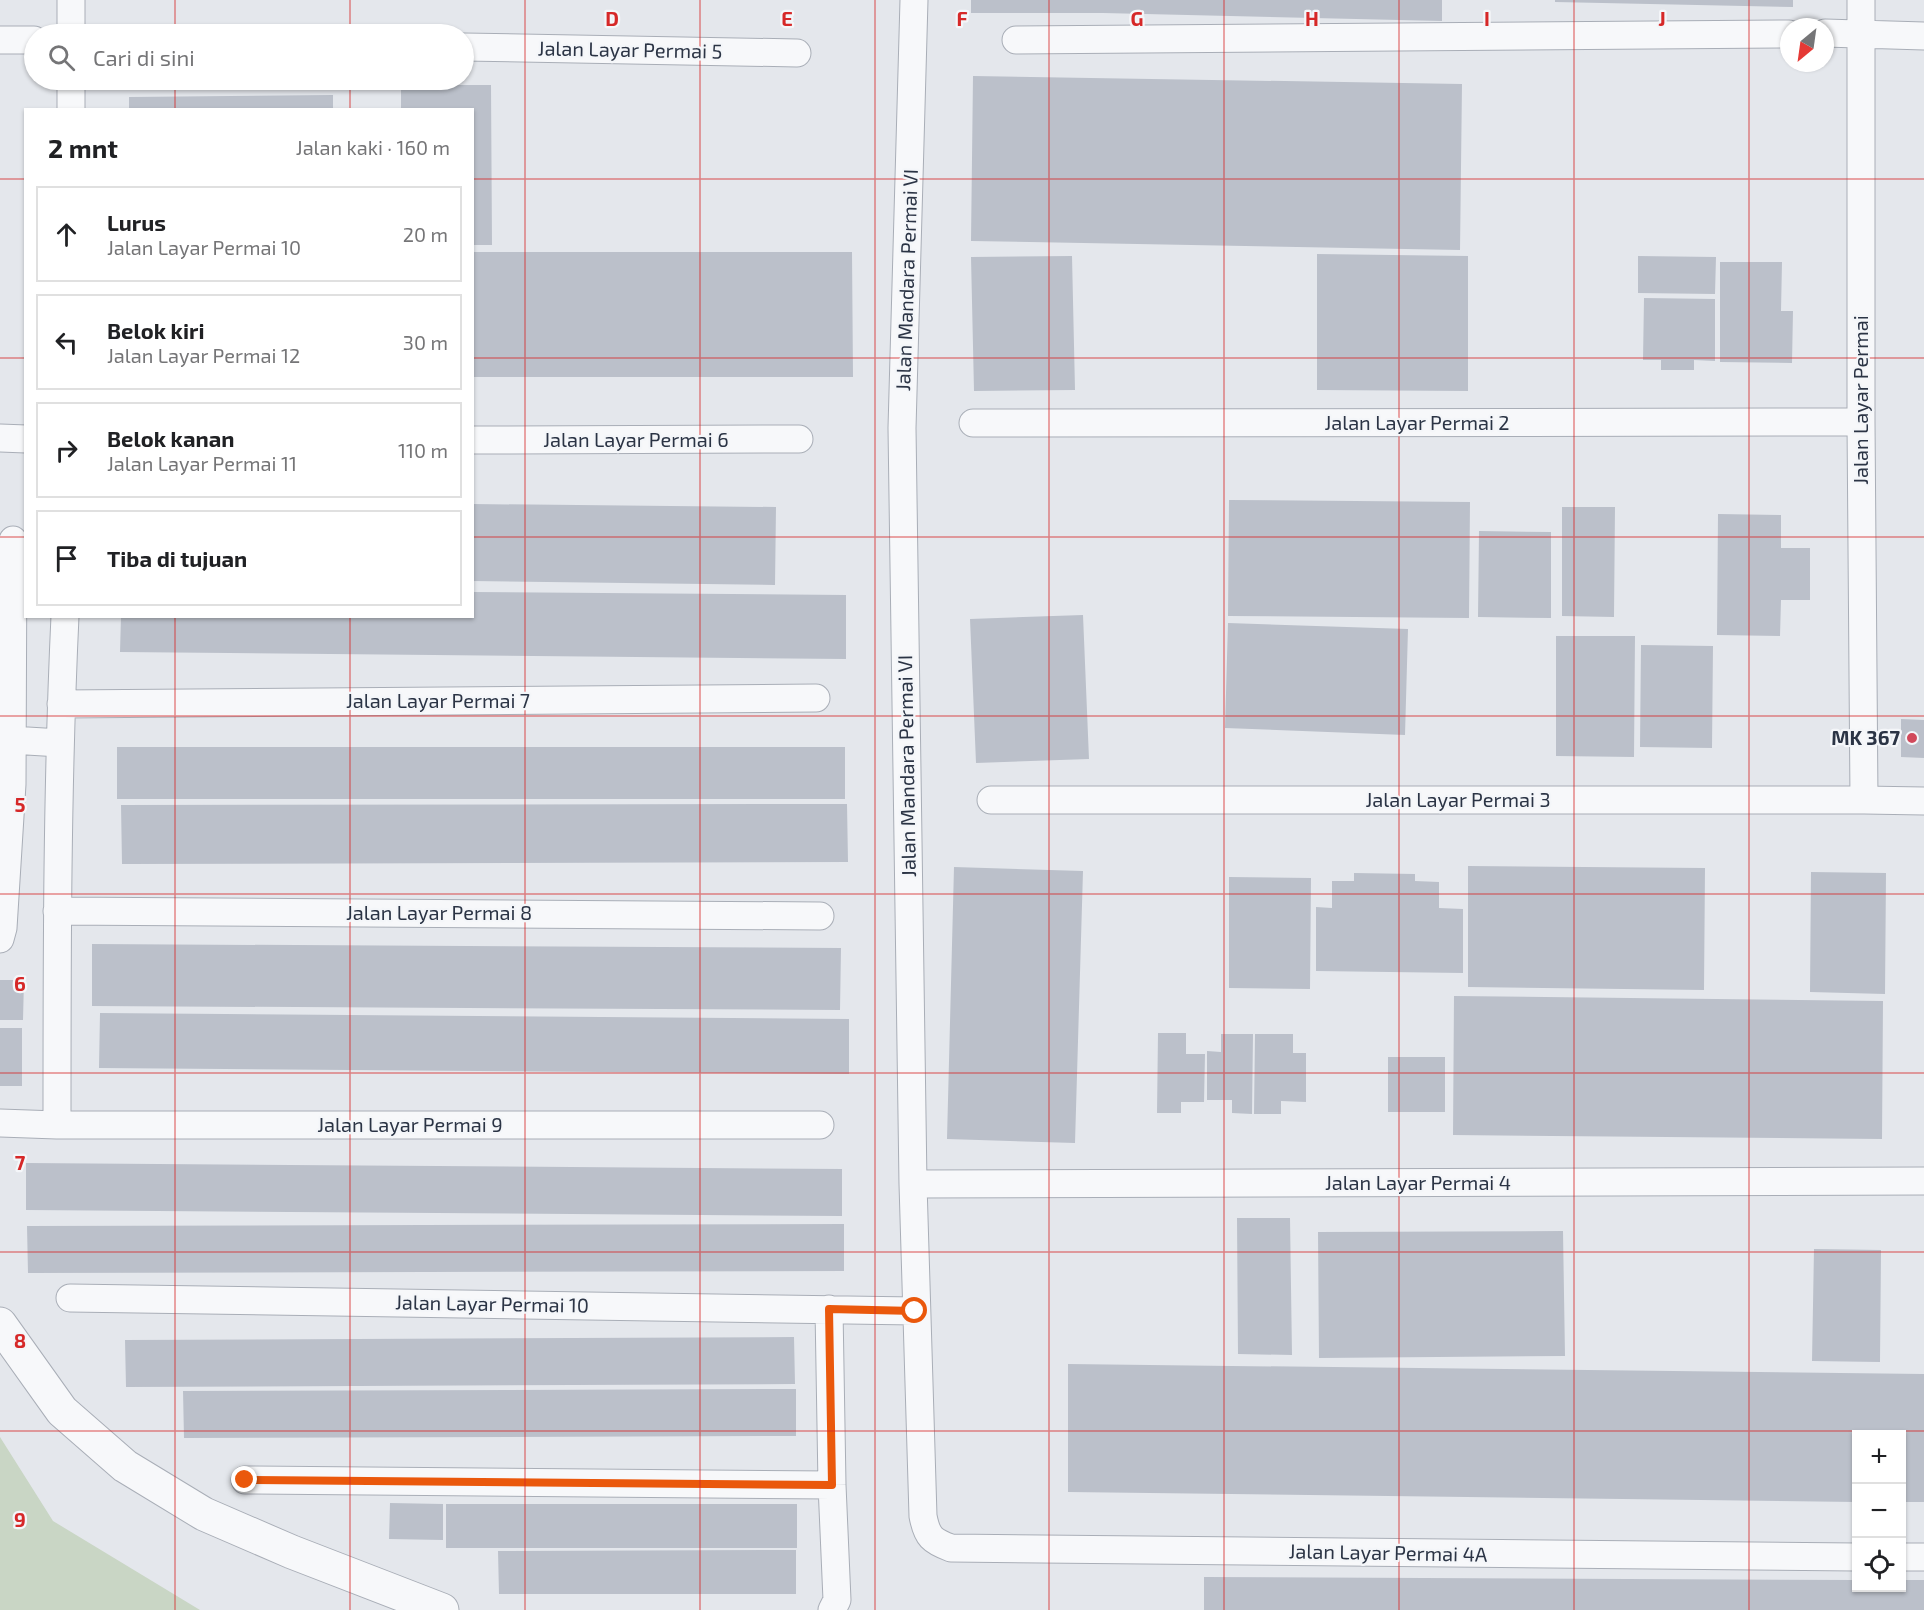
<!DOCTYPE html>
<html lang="id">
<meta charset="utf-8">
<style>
body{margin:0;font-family:"Exo 2",sans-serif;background:#f2f2f2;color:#202124}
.controls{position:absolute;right:18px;bottom:18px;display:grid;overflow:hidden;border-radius:0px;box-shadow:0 2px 4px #0004}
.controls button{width:54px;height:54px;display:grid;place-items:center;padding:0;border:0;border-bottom:2px solid #e0e0e0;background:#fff;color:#202124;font:30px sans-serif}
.compass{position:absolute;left:1780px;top:18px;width:54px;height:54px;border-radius:50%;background:#fff;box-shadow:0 2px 4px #0004;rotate:209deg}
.stop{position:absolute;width:18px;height:18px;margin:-14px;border:4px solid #ea580c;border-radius:50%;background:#fff}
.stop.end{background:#ea580c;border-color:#fff;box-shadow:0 2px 6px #0008}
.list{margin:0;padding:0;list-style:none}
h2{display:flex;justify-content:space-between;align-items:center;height:78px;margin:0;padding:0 24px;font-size:26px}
h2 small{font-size:20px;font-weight:400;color:#757577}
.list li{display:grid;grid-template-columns:39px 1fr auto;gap:18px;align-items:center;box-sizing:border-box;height:96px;margin:0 12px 12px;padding:0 12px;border:2px solid #e0e0e0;border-radius:0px}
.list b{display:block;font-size:22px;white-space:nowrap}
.list p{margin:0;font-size:20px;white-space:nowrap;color:#757577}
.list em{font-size:20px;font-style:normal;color:#757577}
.icon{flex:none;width:33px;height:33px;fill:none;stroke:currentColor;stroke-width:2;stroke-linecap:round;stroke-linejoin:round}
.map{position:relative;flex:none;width:1924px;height:1610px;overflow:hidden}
.search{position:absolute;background:#fff;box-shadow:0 2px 4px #0004;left:24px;top:24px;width:450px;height:66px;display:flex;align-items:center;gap:15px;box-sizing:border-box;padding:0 21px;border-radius:33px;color:#757577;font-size:22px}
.panel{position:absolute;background:#fff;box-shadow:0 2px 4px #0004;left:24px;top:108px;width:450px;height:510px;border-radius:0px}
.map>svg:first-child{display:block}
</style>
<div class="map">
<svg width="1924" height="1610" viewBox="0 0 1924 1610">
<rect width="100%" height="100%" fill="#e4e7ec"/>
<!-- green -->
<path fill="#c9d6c5" d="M0,1437L53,1521L200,1610H0Z"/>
<!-- building -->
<path fill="#bbc0ca" d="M971,0H1442V21L1103,13H971Z
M1555,0H1793V7L1555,2Z
M973,76L1462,84L1460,250L971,241Z
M401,85H491L492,245H472V110H401Z
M333,95V110H129V97Z
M472,252H852L853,377H472Z
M1317,254L1468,256V391L1317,390Z
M1072,256L1075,390L974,391L971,257Z
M1638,256L1716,257L1715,294L1638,293Z
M1720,262H1782L1781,311H1793L1792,363L1720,362Z
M1644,298L1715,299V361L1694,360V370H1661V360H1643Z
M1229,500L1470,502L1469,618L1228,616Z
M472,504L776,507L775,585L472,581Z
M1562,507H1615L1614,617L1562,616Z
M1718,514L1781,515V548H1810V600H1781L1780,636L1717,635Z
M1479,531L1551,532V618L1478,617Z
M472,592L846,595V659L120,652L121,616H472Z
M1083,615L1089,759L976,763L970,619Z
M1228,623L1408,629L1405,735L1225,728Z
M1556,636H1635L1634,757L1556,756Z
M1641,645L1713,646L1712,748L1640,747Z
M1901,719L1924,720V758L1901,757Z
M117,747H845V799H117Z
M847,804L848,862L122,864L121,805Z
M1468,866L1705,868L1704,990L1468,987Z
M954,867L1083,871L1075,1143L947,1139Z
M1811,872L1886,873L1885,994L1810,992Z
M1354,873L1415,874V881L1439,882V908L1463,909V973L1316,971V907L1332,908V881H1354Z
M1229,877L1311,878L1310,989L1229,988Z
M92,944L841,948L840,1010L92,1006Z
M0,980H24L23,1020H0Z
M1454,996L1883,1001L1882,1139L1453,1135Z
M100,1013L849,1019V1074L99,1068Z
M0,1028H22V1086H0Z
M1158,1033H1186V1054H1205L1204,1102H1181V1113H1157Z
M1221,1034H1253L1252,1114L1232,1113V1100H1207V1051L1221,1052Z
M1255,1034H1293V1053H1306V1102L1281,1101V1114H1254Z
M1388,1057H1445V1112H1388Z
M26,1163L842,1169V1216L26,1210Z
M1237,1218H1290L1292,1355L1238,1354Z
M844,1224V1271L28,1273L27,1226Z
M1563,1231L1565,1356L1319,1358L1318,1232Z
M1814,1249L1881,1250L1880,1362L1812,1361Z
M794,1337L795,1384L126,1387L125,1340Z
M1068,1364L1924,1374V1502H1902V1434H1856V1502L1068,1492Z
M796,1389V1436L184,1438L183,1391Z
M390,1503L443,1504V1540L389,1539Z
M446,1504H797V1548H446Z
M796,1550V1594H499L498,1551Z
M1204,1577L1856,1580V1588H1902V1580H1924V1610H1204Z"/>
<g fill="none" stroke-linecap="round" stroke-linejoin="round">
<!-- minor casing -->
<g stroke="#a9aeb7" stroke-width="29">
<path id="minor" d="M71,0V34
M914,0L902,428L913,1184L923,1516C927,1537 932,1541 951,1548L1856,1557
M1861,0V422L1864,800
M1825,33L1924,36
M0,40H34
M1016,40L1789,34
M464,47L797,53
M71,80V110
M973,423L1861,422
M0,438L26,439
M472,440L799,439
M61,704L816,698
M11,740L60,743
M991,800H1864L1924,801
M57,911L820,916
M0,939L3,928L12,784L13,540
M0,1123L57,1125H820
M57,1125C57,956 57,786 65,616
M913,1184L1924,1181
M70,1298L915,1311
M829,1309L832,1485L837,1600L832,1610
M245,1480L832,1485
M1902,1557H1924"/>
</g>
<!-- tertiary casing -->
<g stroke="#a9aeb7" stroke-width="35">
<path id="tertiary" d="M0,1324L62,1411L125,1466L204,1514L292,1552L442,1610"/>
</g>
<!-- minor -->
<use href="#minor" stroke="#f7f8fa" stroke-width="27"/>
<!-- tertiary -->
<use href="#tertiary" stroke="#f7f8fa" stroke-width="33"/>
</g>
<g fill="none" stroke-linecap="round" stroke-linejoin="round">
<!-- route -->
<path stroke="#ea580c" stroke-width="8" d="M245,1480L832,1485L829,1309L915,1311"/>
</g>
<!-- grid -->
<path fill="none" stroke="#d62828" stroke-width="1.5" stroke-opacity="0.55" d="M175,0V34M350,0V34M525,0V1610M700,0V1610M875,0V1610M1049,0V1610M1224,0V1610M1399,0V1610M1574,0V1610M1749,0V1610M175,80V110M350,80V110M0,179H26M472,179H1924M0,358H26M472,358H1924M0,537H26M472,537H1924M175,616V1610M350,616V1610M0,716H1924M0,894H1924M0,1073H1924M0,1252H1924M0,1431H1924"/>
<!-- markers -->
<circle fill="#d1495b" stroke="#f4f6f9" stroke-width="2" cx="1912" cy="738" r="6"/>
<g text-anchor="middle" stroke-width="4.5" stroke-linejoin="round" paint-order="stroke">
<!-- street labels -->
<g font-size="20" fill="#2b3445" stroke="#f4f6f9">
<text transform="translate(630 50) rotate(1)" y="7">Jalan Layar Permai 5</text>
<text transform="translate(907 280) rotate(-88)" y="7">Jalan Mandara Permai VI</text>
<text transform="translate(1861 400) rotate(-90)" y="7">Jalan Layar Permai</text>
<text x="1417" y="430">Jalan Layar Permai 2</text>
<text x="636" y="447">Jalan Layar Permai 6</text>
<text x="438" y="708">Jalan Layar Permai 7</text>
<text transform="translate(907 766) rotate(-91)" y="7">Jalan Mandara Permai VI</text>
<text x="1458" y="807">Jalan Layar Permai 3</text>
<text x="439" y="920">Jalan Layar Permai 8</text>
<text x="410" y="1132">Jalan Layar Permai 9</text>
<text x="1418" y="1190">Jalan Layar Permai 4</text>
<text transform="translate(492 1304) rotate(1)" y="7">Jalan Layar Permai 10</text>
<text transform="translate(1388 1553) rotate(1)" y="7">Jalan Layar Permai 4A</text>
</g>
<!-- poi labels -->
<g font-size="20" font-weight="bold" fill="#2b3445" stroke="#f4f6f9" text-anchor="end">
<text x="1900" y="745">MK 367</text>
</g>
</g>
<g font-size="20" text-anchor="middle" font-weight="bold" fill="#d62828" stroke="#f4f6f9" stroke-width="4.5" stroke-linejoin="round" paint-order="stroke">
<text x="612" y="26">D</text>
<text x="787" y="26">E</text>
<text x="962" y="26">F</text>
<text x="1137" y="26">G</text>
<text x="1312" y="26">H</text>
<text x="1487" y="26">I</text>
<text x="1662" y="26">J</text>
<text x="20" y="812">5</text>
<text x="20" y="991">6</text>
<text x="20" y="1170">7</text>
<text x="20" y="1348">8</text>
<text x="20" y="1527">9</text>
</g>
</svg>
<div class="controls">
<button>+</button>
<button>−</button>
<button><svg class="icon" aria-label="locate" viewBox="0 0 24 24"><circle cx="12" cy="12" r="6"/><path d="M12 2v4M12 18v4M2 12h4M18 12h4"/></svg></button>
</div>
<svg class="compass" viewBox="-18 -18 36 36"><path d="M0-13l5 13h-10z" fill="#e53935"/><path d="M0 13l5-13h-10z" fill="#757577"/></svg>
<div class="stop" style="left:915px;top:1311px"></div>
<div class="stop end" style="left:245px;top:1480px"></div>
<div class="search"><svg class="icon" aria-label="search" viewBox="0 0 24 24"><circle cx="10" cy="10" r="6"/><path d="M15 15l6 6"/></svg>Cari di sini</div>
<section class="panel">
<h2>2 mnt<small>Jalan kaki · 160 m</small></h2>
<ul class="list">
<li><svg class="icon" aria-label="ahead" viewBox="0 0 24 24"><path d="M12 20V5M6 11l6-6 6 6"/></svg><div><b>Lurus</b><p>Jalan Layar Permai 10</p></div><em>20 m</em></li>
<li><svg class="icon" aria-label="left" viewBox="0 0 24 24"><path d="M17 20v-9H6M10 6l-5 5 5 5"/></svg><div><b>Belok kiri</b><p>Jalan Layar Permai 12</p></div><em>30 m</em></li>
<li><svg class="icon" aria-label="right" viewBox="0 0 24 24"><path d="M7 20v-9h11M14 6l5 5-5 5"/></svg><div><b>Belok kanan</b><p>Jalan Layar Permai 11</p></div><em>110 m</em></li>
<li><svg class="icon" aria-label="arrive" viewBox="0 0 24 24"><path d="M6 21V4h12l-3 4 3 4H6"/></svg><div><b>Tiba di tujuan</b></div></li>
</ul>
</section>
</div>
